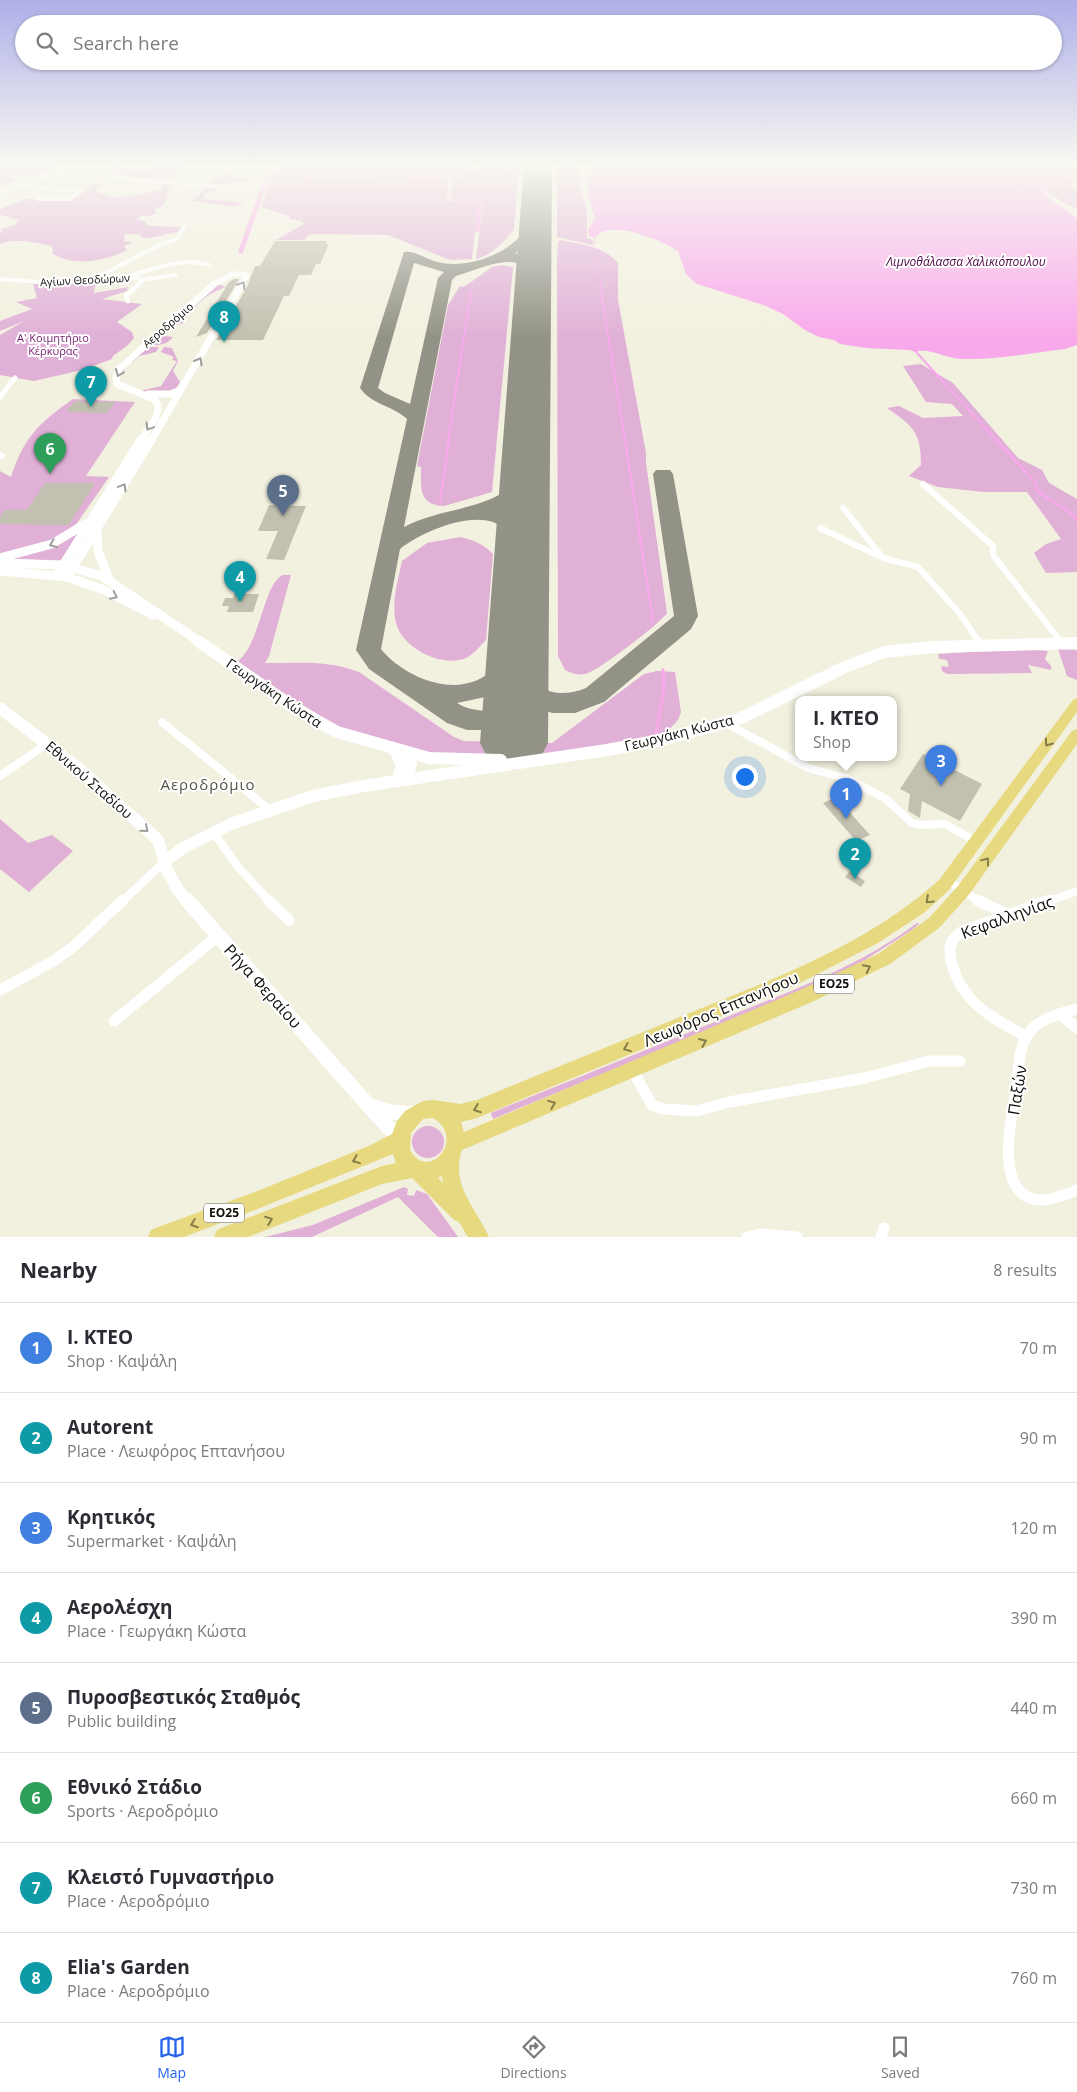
<!DOCTYPE html>
<meta charset="utf-8">
<style>
body{margin:0;font-family:"Open Sans",sans-serif;background:#f2f2f3;color:#2b2b33}
.you{position:absolute;left:744px;top:776px;width:18px;height:18px;margin:-12px;border:4px solid #fff;border-radius:50%;background:#1a73e8;box-shadow:0 0 0 8px #1a73e833}
.badge{display:grid;place-items:center;width:32px;height:32px;border-radius:50%;background:#2563eb;color:#fff;font-size:16px;font-weight:700}
.pin{position:absolute;translate:-50% -41px;filter:drop-shadow(0 1px 2px #0008)}
.pin::after{content:'';position:absolute;top:26px;width:18px;height:15px;background:inherit;clip-path:polygon(0 0,100% 0,50% 100%)}
.popup{position:absolute;left:795px;top:696px;width:102px;height:65px;box-sizing:border-box;display:grid;place-content:center;border-radius:10px;background:#fff;filter:drop-shadow(0 1px 4px #0005);font-size:16px;white-space:nowrap;color:#7c7c81}
.popup b{font-size:19px;color:#2b2b33}
.popup::after{content:'';position:absolute;left:50%;top:100%;margin-left:-10px;border:10px solid transparent;border-top-color:#fff}
.list{margin:0;padding:0;list-style:none}
h2{display:flex;justify-content:space-between;align-items:center;height:65px;margin:0;padding:0 20px;font-size:21px}
h2 small{font-size:16px;font-weight:400;color:#7c7c81}
.list li{display:grid;grid-template-columns:32px 1fr auto;gap:15px;align-items:center;box-sizing:border-box;height:90px;padding:0 20px;border-top:1px solid #e1e1e2}
.list b{display:block;font-size:19px;white-space:nowrap}
.list p{margin:0;font-size:16px;white-space:nowrap;color:#7c7c81}
.list em{font-size:16px;font-style:normal;color:#7c7c81}
.icon{flex:none;width:28px;height:28px;fill:none;stroke:currentColor;stroke-width:2;stroke-linecap:round;stroke-linejoin:round}
.map{position:relative;flex:none;width:1077px;height:1237px;overflow:hidden}
.search{position:absolute;background:#fff;box-shadow:0 1px 4px #0004;left:15px;right:15px;top:15px;height:55px;display:flex;align-items:center;gap:12px;box-sizing:border-box;padding:0 18px;border-radius:28px;color:#7c7c81;font-size:19px}
.sheet{height:785px;background:#fff}
nav{display:flex;justify-content:space-around;align-items:center;box-sizing:border-box;height:70px;border-top:1px solid #e1e1e2;background:#fff;font-size:14px;color:#7c7c81}
nav a{display:grid;justify-items:center;gap:2px}
nav .on{color:#2563eb}
.map>svg:first-child{display:block}
</style>
<div class="map">
<svg width="1077" height="1237" viewBox="0 0 1077 1237">
<rect width="100%" height="100%" fill="#f2f0df"/>
<!-- green -->
<path fill="#e0b0d7" d="M0,165H69L38,178L16,174L9,177L19,179L1,186Z
M113,165L143,171L161,165L188,167L163,181L174,183L168,191L165,204L154,210L157,213L149,216L139,215L140,218L137,219L147,222L146,225L150,226L181,227L178,232C166,233 155,239 143,238L139,234H125L124,241L133,242L124,246L127,250C106,261 75,267 53,254L52,246C36,243 16,237 0,244V233L3,232L0,230L15,225L19,220L0,215V209L26,199L71,201L94,184H102L96,192L112,197L132,196L161,189L163,185L162,182L111,175L109,173L113,168L108,167Z
M291,165H303L305,173L296,183L339,177L348,181L372,177V174L400,171L401,165H406L408,176L404,181L405,183L445,179L448,181L447,201L478,204L472,259L450,260L388,235L314,234L307,236L305,240H276L304,224L301,221L290,219L289,216L261,207L271,177Z
M479,165H519L514,229C506,241 490,256 476,259L483,203L461,202L451,198L454,181L452,179Z
M557,165H580L579,184L587,211V238L593,240V245L557,237Z
M1068,165H1077V182L1066,186L1077,188V208L1065,204L1044,189L1070,181L1071,176L1065,166Z
M225,174L253,179L220,185L214,192L206,193L202,199L244,202L235,207L192,201L214,180Z
M561,240C580,244 605,246 618,263V300L646,453V463L667,613C661,623 599,670 588,673C581,676 572,674 565,670L558,656L557,261L558,242Z
M502,265L513,267L492,492L444,506C418,505 421,487 421,467L417,466L448,305L460,286L464,287L492,267Z
M116,279L95,286L94,293L128,287L127,291L102,299L142,304L117,322L132,332L134,338L128,345L113,356L112,359L82,370L34,381L0,375V335L24,321L0,331V321L32,309L16,302L37,298L33,284Z
M218,284L226,287C206,294 194,305 183,323L172,326L165,336L173,337C166,345 161,345 151,345Z
M145,347H159L156,352L139,356L133,362H129L118,379L124,386L140,391L161,386L177,361L172,360L174,357L161,352L164,347L172,348L178,361L173,371L180,382L174,391C159,396 126,395 117,380L128,362Z
M921,364L953,383L1018,458L1042,470L1049,483L1077,499V572L1046,573L1034,553L1046,544L1061,539L1027,492H984L938,487L909,476L921,465C921,432 913,426 887,408L899,406L923,418L963,416L952,404L926,402L903,366Z
M73,399L135,402L86,476L109,477L75,526L46,543L0,554V471L11,477C24,437 39,423 73,399Z
M78,533L79,534L61,561L10,559L61,543Z
M460,537C474,540 483,544 493,554L486,640C480,646 474,654 466,658C442,668 402,648 396,623C391,602 398,581 402,561L427,543Z
M283,575H291L269,656L265,663C298,663 329,660 359,672L454,737L464,741L552,743L644,674L657,671L675,672L681,712L678,720L665,734L558,753L477,757L430,753L338,727L259,678L238,661C261,643 263,584 283,575Z
M1021,649L1048,651L1045,659L1051,666V670L1028,665L1032,673L947,674L942,671L941,666L949,667L947,660L939,659L938,654Z
M1058,649L1077,650V680L1067,676Z
M0,819L28,843L52,835L73,851L29,892L0,869Z
M917,923L919,924L912,930L857,965L780,1001L493,1119L491,1113C570,1081 648,1049 727,1017C791,991 862,965 917,923Z
M412 1142a16 16 0 1 1 32 0a16 16 0 1 1-32 0Z
M404,1187L408,1189L407,1195L414,1196L416,1190L427,1194L458,1237H438L398,1197L312,1237H265L313,1225Z"/>
<!-- water -->
<path fill="#f8a9eb" d="M303,165H401L399,170L407,171L406,165H475C467,168 461,174 452,178C443,183 417,182 405,183L401,181L408,176L407,172L395,171L372,174L373,177L348,181L338,177L296,183L305,174L298,170Z
M587,165H1068L1065,166L1071,174V181L1044,190L1049,198L1077,218V345L1065,349C1031,353 997,360 963,359C948,359 932,349 918,351L917,353L910,350L866,348L840,344L834,340L819,337L805,330L783,314L766,306L697,284L686,274L678,251C663,241 609,217 595,238L589,236L588,230L595,218L588,197V183L591,175Z"/>
<g fill="none" stroke-linecap="round" stroke-linejoin="round">
<!-- stream-far3 -->
<path stroke="#f8a9eb" stroke-width="1" d="M449,177L452,184L450,201L480,203
M595,237V245
M595,249L601,285"/>
<!-- stream-far2 -->
<path stroke="#f8a9eb" stroke-width="2" d="M600,284L625,441
M917,353L997,441
M448,441L471,291"/>
<!-- stream-far1 -->
<path stroke="#f8a9eb" stroke-width="2.5" d="M625,440L653,621
M996,440L1035,482L1037,491L1072,514L1077,521
M440,501L449,440"/>
<!-- stream -->
<path stroke="#f8a9eb" stroke-width="3" d="M656,735L664,688L663,670"/>
<!-- canal -->
<path stroke="#f8a9eb" stroke-width="5" d="M477,230L480,203
M241,251L266,179L287,165"/>
<!-- taxiway -->
<path fill="#939286" fill-rule="evenodd" d="M536,214L542,218C538,234 528,244 515,253L536,260L540,271L538,274H528L525,265C502,256 478,270 456,276L452,280L404,527C434,511 467,511 497,496C511,490 516,474 532,478L535,482C525,497 514,505 497,511C517,515 524,526 533,543L530,548L522,550L514,548C511,543 509,535 505,530C482,505 421,532 400,549L381,649C406,680 464,702 495,667C502,660 504,649 509,640L518,637L527,640L530,646C526,658 528,657 531,669C537,696 564,697 586,688L674,616L653,474L656,470H670L673,474L698,616L691,629L604,702L575,713H552L525,703L509,684L490,696L457,703C469,711 480,709 493,713L497,720L493,727L484,730H467L447,723L369,669L356,650L407,419C392,405 372,405 360,388L404,252C414,250 426,259 437,262C466,269 504,256 523,233C527,227 528,221 531,215ZM414,263L444,272L438,278L410,404L385,393L378,388Z"/>
<!-- runway -->
<path fill="#939286" fill-rule="evenodd" d="M524,165H552L548,743L538,762L514,770L490,762L480,743Z"/>
</g>
<!-- building -->
<path fill="#c2c0b0" d="M275,241H327L326,244H329L320,264H316L311,275H299L289,296H284L263,340H216L247,287L255,266H260Z
M234,279H239L207,333L196,337L229,282Z
M75,401L115,402L107,413L66,412Z
M45,483H95L69,525L0,524V517L5,510H27Z
M269,505L306,506L284,560L266,559L278,531H258Z
M234,594H259L253,612H227L229,606H222L225,598H233Z
M923,754L982,784L960,821L922,801L920,818L908,811L910,794L900,789Z
M836,797L870,835L856,841L823,803Z
M850,871L865,881L861,887L845,877Z"/>
<g fill="none" stroke-linecap="round" stroke-linejoin="round">
<!-- street-far4 -->
<path stroke="#fff" stroke-width="4" d="M46,175L101,174L136,180L220,186
M23,184L44,189L82,190L70,199H38
M132,275C157,268 185,257 210,265
M96,278L157,246L177,239L185,226
M0,279L53,283L140,278L141,282L137,285
M141,280L176,275"/>
<!-- street-far3 -->
<path stroke="#fff" stroke-width="5" d="M128,301L126,296L139,284
M0,397L15,378"/>
<!-- street-far2 -->
<path stroke="#fff" stroke-width="6" d="M0,455L2,456
M923,484L993,546V555L1061,642
M843,508L883,558L918,567L961,615L979,642
M820,528L879,556"/>
<!-- street-far1 -->
<path stroke="#fff" stroke-width="8" d="M978,641L981,645
M1060,641L1062,643
M162,722L271,811
M726,723L808,768L849,779L886,799L912,823L920,825L945,824L977,842
M0,776L48,743
M213,832L239,868L270,902
M947,880L980,902
M122,902L164,862
M1047,902L1077,891"/>
<!-- street -->
<path stroke="#fff" stroke-width="11" d="M268,900L289,920
M977,900L1009,915
M0,990L52,962L73,947L123,900
M1077,1009C1062,1013 1044,1017 1032,1029C1017,1045 1019,1071 1016,1091C1010,1121 993,1203 1044,1200C1056,1199 1066,1194 1077,1190
M1060,1014L1077,1028
M114,1021L218,936
M1027,1037C991,1017 961,1003 951,960C948,946 951,938 963,931L1050,900
M633,1071L652,1105L664,1109L696,1111L729,1102L865,1078L929,1061H960
M747,1237L760,1234L797,1237
M881,1237L884,1228"/>
<!-- secondary-far4 -->
<path stroke="#fff" stroke-width="5.5" d="M0,192L72,165
M213,285L233,274L247,275L241,285"/>
<!-- secondary-far3 -->
<path stroke="#fff" stroke-width="7" d="M148,394H170L181,390
M140,441C147,430 166,411 154,399L117,384L116,376L119,369L214,284
M151,441L242,284"/>
<!-- secondary-far2 -->
<path stroke="#fff" stroke-width="9" d="M97,532L98,551L109,579
M0,558L52,544L85,524
M0,563L63,565L102,576L200,642
M0,571L67,577L104,590L153,615
M57,575L141,440
M67,577L151,440"/>
<!-- secondary-far1 -->
<path stroke="#fff" stroke-width="12" d="M198,641L293,707L337,732L429,758L501,760
M0,708L78,768L158,840L167,870L178,890L188,902
M395,750L402,765L397,781
M406,753L411,764L406,780
M164,862L183,848L231,824L313,796L363,786L607,750L666,739L741,718L845,667L884,652L933,647L1077,643"/>
<!-- secondary -->
<path stroke="#fff" stroke-width="15" d="M187,900L368,1105L390,1129L401,1135
M369,1105L390,1112L415,1114"/>
<!-- primary -->
<path fill="#e6d97f" fill-rule="evenodd" d="M1077,698V712L949,890L925,912L878,943L794,986L477,1118L461,1122L464,1132L800,990L878,954L929,918L958,886L1072,731L1077,729V744L968,896L939,928L890,964L812,1002L462,1150C450,1185 476,1208 489,1237H468L459,1222L454,1220L412,1178L382,1184L248,1237H214L217,1230L224,1227L382,1166L396,1163L393,1154L255,1210L184,1237H148L151,1230L158,1227L255,1192L371,1145L392,1134L397,1121L405,1111L423,1101L433,1100L460,1104L477,1100C550,1070 624,1040 697,1010C782,976 870,942 939,880L1073,700ZM433,1118C467,1137 429,1184 410,1150L411,1133L423,1119ZM442,1176L443,1183L438,1178Z"/>
</g>
<!-- one-way arrows -->
<defs><path id="oneway-chevron" d="M-2-3.5L2.5 0L-2 3.5" fill="none" stroke-width="1.6" stroke-linecap="round" stroke-linejoin="round" transform="scale(1.25)"/></defs>
<g stroke="#9f9e9c">
<use href="#oneway-chevron" transform="translate(242 285) rotate(-58)"/>
<use href="#oneway-chevron" transform="translate(199 361) rotate(-60)"/>
<use href="#oneway-chevron" transform="translate(119 373) rotate(113)"/>
<use href="#oneway-chevron" transform="translate(149 427) rotate(121)"/>
<use href="#oneway-chevron" transform="translate(123 487) rotate(-59)"/>
<use href="#oneway-chevron" transform="translate(53 544) rotate(158)"/>
<use href="#oneway-chevron" transform="translate(114 596) rotate(26)"/>
<use href="#oneway-chevron" transform="translate(145 829) rotate(41)"/>
</g>
<g stroke="#857d49">
<use href="#oneway-chevron" transform="translate(1048 743) rotate(126)"/>
<use href="#oneway-chevron" transform="translate(986 861) rotate(-53)"/>
<use href="#oneway-chevron" transform="translate(929 900) rotate(137)"/>
<use href="#oneway-chevron" transform="translate(867 968) rotate(-27)"/>
<use href="#oneway-chevron" transform="translate(703 1042) rotate(-23)"/>
<use href="#oneway-chevron" transform="translate(627 1048) rotate(158)"/>
<use href="#oneway-chevron" transform="translate(552 1104) rotate(-22)"/>
<use href="#oneway-chevron" transform="translate(477 1109) rotate(159)"/>
<use href="#oneway-chevron" transform="translate(356 1160) rotate(158)"/>
<use href="#oneway-chevron" transform="translate(269 1220) rotate(-21)"/>
<use href="#oneway-chevron" transform="translate(194 1224) rotate(160)"/>
</g>
<!-- sky -->
<linearGradient id="sky" x2="0" y2="1"><stop stop-color="#aeb0e9"/><stop offset="0.49" stop-color="#f9f8f1"/><stop offset="1" stop-color="#f9f8f1" stop-opacity="0"/></linearGradient>
<rect width="1077" height="338" fill="url(#sky)"/>
<g text-anchor="middle" stroke-width="4" stroke-linejoin="round" paint-order="stroke">
<!-- far-street labels -->
<g font-size="11" fill="#0e0d08" stroke="#fff">
<text transform="translate(85 280) rotate(-3)" y="4">Αγίων Θεοδώρων</text>
<text transform="translate(168 325) rotate(-41)" y="4">Αεροδρόμιο</text>
</g>
<!-- far-park labels -->
<g font-size="11" fill="#771d6e" stroke="#fff">
<text x="53" y="342">Α' Κοιμητήριο<tspan x="53" dy="13">Κέρκυρας</tspan></text>
</g>
<!-- far-water labels -->
<g font-size="12" font-style="italic" fill="#4c0646" stroke="#fff">
<text x="966" y="266">Λιμνοθάλασσα Χαλικιόπουλου</text>
</g>
<!-- shield labels -->
<g fill="#fff" stroke="#565652" stroke-width="1">
<rect x="814" y="974.5" width="40" height="19" rx="4"/>
<rect x="204" y="1203.5" width="40" height="19" rx="4"/>
</g>
<g font-size="12" font-weight="bold" fill="#0e0d08">
<text x="834" y="988">ΕΟ25</text>
<text x="224" y="1217">ΕΟ25</text>
</g>
<!-- street labels -->
<g font-size="14" fill="#0e0d08" stroke="#fff">
<text transform="translate(274 693) rotate(34)" y="5">Γεωργάκη Κώστα</text>
<text transform="translate(679 733) rotate(-14)" y="5">Γεωργάκη Κώστα</text>
<text transform="translate(89 780) rotate(41)" y="5">Εθνικού Σταδίου</text>
</g>
<!-- neighbourhood labels -->
<g font-size="15" letter-spacing="1" fill="#545243" stroke="#fff">
<text x="208" y="790">Αεροδρόμιο</text>
</g>
<!-- near-street labels -->
<g font-size="16" fill="#0e0d08" stroke="#fff">
<text transform="translate(1007 917) rotate(-20)" y="6">Κεφαλληνίας</text>
<text transform="translate(263 986) rotate(48)" y="6">Ρήγα Φεραίου</text>
<text transform="translate(721 1009) rotate(-23)" y="6">Λεωφόρος Επτανήσου</text>
<text transform="translate(1017 1090) rotate(-81)" y="6">Παξών</text>
</g>
</g>
</svg>
<div class="you"></div>
<div class="pin badge" style="left:846px;top:819px;background:#3f7fe0">1</div>
<div class="popup"><b>Ι. ΚΤΕΟ</b>Shop</div>
<div class="pin badge" style="left:855px;top:879px;background:#0f9aa8">2</div>
<div class="pin badge" style="left:941px;top:786px;background:#3f7fe0">3</div>
<div class="pin badge" style="left:240px;top:602px;background:#0f9aa8">4</div>
<div class="pin badge" style="left:283px;top:516px;background:#5c6f8a">5</div>
<div class="pin badge" style="left:50px;top:474px;background:#2e9e5b">6</div>
<div class="pin badge" style="left:91px;top:407px;background:#0f9aa8">7</div>
<div class="pin badge" style="left:224px;top:342px;background:#0f9aa8">8</div>
<div class="search"><svg class="icon" aria-label="search" viewBox="0 0 24 24"><circle cx="10" cy="10" r="6"/><path d="M15 15l6 6"/></svg>Search here</div>
</div>
<section class="sheet">
<h2>Nearby<small>8 results</small></h2>
<ul class="list">
<li><span class="badge" style="background:#3f7fe0">1</span><div><b>Ι. ΚΤΕΟ</b><p>Shop · Καψάλη</p></div><em>70 m</em></li>
<li><span class="badge" style="background:#0f9aa8">2</span><div><b>Autorent</b><p>Place · Λεωφόρος Επτανήσου</p></div><em>90 m</em></li>
<li><span class="badge" style="background:#3f7fe0">3</span><div><b>Κρητικός</b><p>Supermarket · Καψάλη</p></div><em>120 m</em></li>
<li><span class="badge" style="background:#0f9aa8">4</span><div><b>Αερολέσχη</b><p>Place · Γεωργάκη Κώστα</p></div><em>390 m</em></li>
<li><span class="badge" style="background:#5c6f8a">5</span><div><b>Πυροσβεστικός Σταθμός</b><p>Public building</p></div><em>440 m</em></li>
<li><span class="badge" style="background:#2e9e5b">6</span><div><b>Εθνικό Στάδιο</b><p>Sports · Αεροδρόμιο</p></div><em>660 m</em></li>
<li><span class="badge" style="background:#0f9aa8">7</span><div><b>Κλειστό Γυμναστήριο</b><p>Place · Αεροδρόμιο</p></div><em>730 m</em></li>
<li><span class="badge" style="background:#0f9aa8">8</span><div><b>Elia's Garden</b><p>Place · Αεροδρόμιο</p></div><em>760 m</em></li>
</ul>
</section>
<nav>
<a class="on"><svg class="icon" aria-label="map" viewBox="0 0 24 24"><path d="M3 6l6-2 6 2 6-2v14l-6 2-6-2-6 2zM9 4v14M15 6v14"/></svg>Map</a>
<a><svg class="icon" aria-label="directions" viewBox="0 0 24 24"><path d="M12 3l9 9-9 9-9-9zM9 14v-3h6M13 9l2 2-2 2"/></svg>Directions</a>
<a><svg class="icon" aria-label="saved" viewBox="0 0 24 24"><path d="M7 4h10v16l-5-4-5 4z"/></svg>Saved</a>
</nav>
